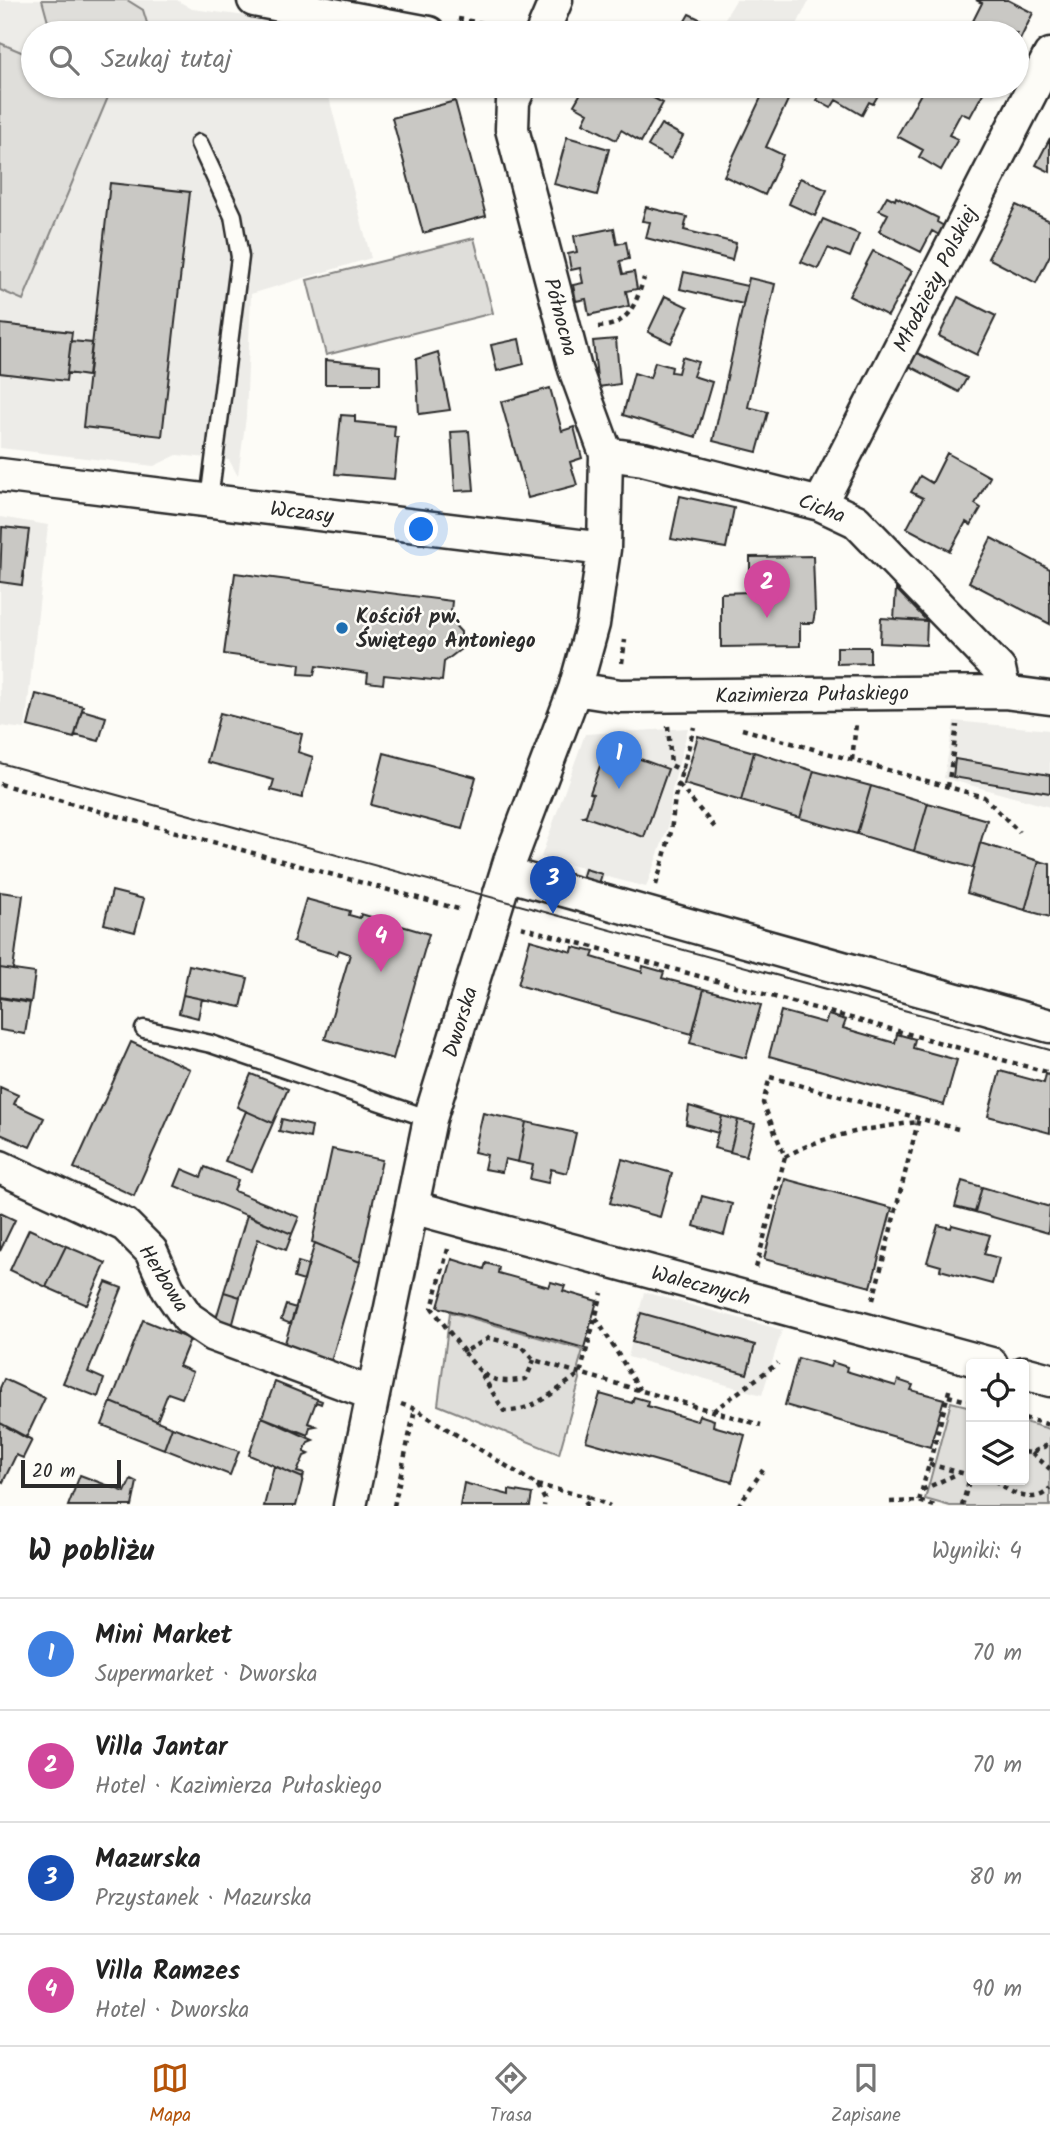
<!DOCTYPE html>
<html lang="pl">
<meta charset="utf-8">
<style>
body{margin:0;font-family:Kalam,sans-serif;background:#f2f2f2;color:#222}
.controls{position:absolute;right:21px;bottom:21px;display:grid;overflow:hidden;border-radius:7px;box-shadow:0 2px 5px #0004}
.controls button{width:63px;height:63px;display:grid;place-items:center;padding:0;border:0;border-bottom:2px solid #e0e0e0;background:#fff;color:#222;font:35px sans-serif}
.scale{position:absolute;left:21px;bottom:18px;width:100px;box-sizing:border-box;padding-left:7px;border:4px solid #2b2b2b;border-top:0;font-size:19px;line-height:24px;white-space:nowrap;color:#2b2b2b;-webkit-text-stroke:5px #fdfcf7;paint-order:stroke}
.you{position:absolute;left:422px;top:530px;width:24px;height:24px;margin:-18px;border:5px solid #fff;border-radius:50%;background:#1a73e8;box-shadow:0 0 0 10px #1a73e833}
.badge{display:grid;place-items:center;width:46px;height:46px;border-radius:50%;background:#b45309;color:#fff;font-size:23px;font-weight:700}
.pin{position:absolute;translate:-50% -58px;filter:drop-shadow(0 2px 4px #0008)}
.pin::after{content:'';position:absolute;top:37px;width:24px;height:21px;background:inherit;clip-path:polygon(0 0,100% 0,50% 100%)}
.list{margin:0;padding:0;list-style:none}
h2{display:flex;justify-content:space-between;align-items:center;height:91px;margin:0;padding:0 28px;font-size:30px}
h2 small{font-size:23px;font-weight:400;color:#767676}
.list li{display:grid;grid-template-columns:46px 1fr auto;gap:21px;align-items:center;box-sizing:border-box;height:112px;padding:0 28px;border-top:2px solid #e0e0e0}
.list b{display:block;font-size:26px;white-space:nowrap}
.list p{margin:0;font-size:23px;white-space:nowrap;color:#767676}
.list em{font-size:23px;font-style:normal;color:#767676}
.icon{flex:none;width:38px;height:38px;fill:none;stroke:currentColor;stroke-width:2;stroke-linecap:round;stroke-linejoin:round}
.map{position:relative;flex:none;width:1050px;height:1506px;overflow:hidden}
.search{position:absolute;background:#fff;box-shadow:0 2px 5px #0004;left:21px;right:21px;top:21px;height:77px;display:flex;align-items:center;gap:18px;box-sizing:border-box;padding:0 24px;border-radius:38px;color:#767676;font-size:26px}
.sheet{height:539px;background:#fff}
nav{display:flex;justify-content:space-around;align-items:center;box-sizing:border-box;height:98px;border-top:2px solid #e0e0e0;background:#fff;font-size:19px;color:#767676}
nav a{display:grid;justify-items:center;gap:4px}
nav .on{color:#b45309}
.map>svg:first-child{display:block}
</style>
<div class="map">
<svg width="1050" height="1506" viewBox="0 0 1050 1506">
<rect width="100%" height="100%" fill="#fdfcf7"/>
<filter id="ink" filterUnits="userSpaceOnUse"><feTurbulence type="fractalNoise" baseFrequency=".0143" numOctaves="2"/><feDisplacementMap in="SourceGraphic" scale="14" xChannelSelector="R" yChannelSelector="G"/><feConvolveMatrix kernelMatrix="1 2 1 2 8 2 1 2 1" color-interpolation-filters="sRGB"/></filter>
<g filter="url(#ink)">
<!-- built -->
<path fill="#edece8" d="M0,0H177L192,9L310,24L313,33H33V86H326L371,258L251,294L246,417L238,476L229,460L177,455L154,466L0,448Z
M736,0H809L793,33H716Z
M0,517L48,525L25,729L0,726Z
M954,721L1050,730V807L944,778Z
M688,728L672,790L668,827L646,887L604,876L600,888L578,882L582,868L541,857L585,734Z
M644,1292L782,1330L762,1395L628,1357Z"/>
<!-- green -->
<path fill="#dfdeda" stroke="#858482" stroke-width="2" d="M42,0H127L143,10L150,33H51Z
M0,43L33,57V86H101L111,90L23,300L0,290Z
M474,238L493,313L326,355L307,280Z
M450,1312L583,1350L578,1367L580,1379L559,1454L438,1405Z
M951,1402L971,1407V1480H1024V1422L1050,1429V1506H950L925,1499Z"/>
<!-- building -->
<path fill="#c9c8c4" stroke="#2b2b2b" stroke-width="2" d="M976,0H1008L1033,13L1017,46V33H967L982,3Z
M689,14L706,22L701,33H678Z
M585,86H653L648,95L663,103L641,142L621,130L616,140L583,123L588,113L574,105Z
M810,86H879L876,90L880,92L873,104L869,102L862,115L836,100L831,108L817,100L821,92Z
M915,86H987L970,117L961,113L949,135L958,139L941,170L919,157L923,150L897,136L923,90Z
M765,89L788,100L766,147L783,155L765,195L724,176Z
M455,101L486,216L423,233L392,118Z
M661,124L683,136L671,159L648,146Z
M567,137L609,149L597,195L554,184Z
M1050,138V172L1036,165Z
M800,178L827,190L815,216L789,204Z
M110,183L190,192L162,436L83,427Z
M887,196L895,200L896,197L938,218L937,222L944,226L939,235L932,231L921,252L879,231L888,214L879,210Z
M1016,205L1050,221V255L1036,283L988,258Z
M646,207L687,217L684,230L736,243L732,260L646,238L650,222L642,221Z
M823,219L859,234L850,257L828,248L818,269L801,262Z
M614,228L617,244L626,242L629,259L620,261L623,274L634,272L637,289L626,291L629,306L589,315L586,299L576,301L573,285L583,283L580,268L571,270L568,254L577,252L574,236Z
M873,251L912,271L888,316L849,296Z
M684,272L747,286L743,304L680,289Z
M749,278L775,284L748,407L768,412L757,452L713,441Z
M665,296L688,307L671,343L648,332Z
M958,297L996,316L977,355L939,336Z
M0,324L72,332L66,381L0,373Z
M519,339L524,364L497,371L491,345Z
M616,339L620,384L598,387L593,341Z
M71,341L92,343L88,376L67,373Z
M438,352L450,410L419,414L416,359Z
M915,352L967,378L959,392L907,365Z
M682,357L698,362L693,376L712,382L696,437L623,415L634,373L650,378L655,362L672,367L671,372L678,373Z
M325,360L380,365V384H325Z
M550,388L562,431L574,427L582,458L570,462L577,485L528,498L501,402Z
M341,415L355,416V422L395,426L394,437L398,438L394,479L335,474Z
M469,431L474,490L455,491L451,432Z
M947,453L990,477L975,504L981,508L971,525L966,522L950,551L907,528L923,498L911,492L920,476L932,483Z
M680,496L734,508L726,548L671,539Z
M2,527L29,530L22,585L0,582Z
M991,538L1050,569V624L969,582Z
M813,556L815,612L813,623H800V646L721,647V593L750,592V557Z
M235,573L452,601L450,620L461,632V649L444,662L442,681L384,675L383,684L367,682L368,673L316,666L314,675L299,674L300,664L224,654Z
M896,589L927,621L894,619Z
M881,618L927,621L926,645L880,643Z
M837,647H870V663L837,664Z
M36,694L83,706L74,738L28,726Z
M82,710L106,717L99,741L75,735Z
M220,713L302,734L298,752L313,757L302,798L271,790L274,780L207,762Z
M698,736L754,752L741,801L684,784Z
M607,747L668,769L644,837L583,816L586,815L593,794L590,793Z
M754,752L814,771L800,818L741,801Z
M384,753L476,777L462,829L371,805Z
M955,759L1050,775V793L953,777Z
M814,771L871,786L857,834L800,818Z
M871,786L928,803L914,851L857,834Z
M928,803L987,820L973,868L914,851Z
M980,843L1039,861L1025,910L967,893Z
M1039,861L1050,864V917L1025,910Z
M585,869L602,874L598,887L581,882Z
M112,891L144,899L135,932L104,924Z
M0,892L23,895L13,970L0,968Z
M306,899L350,911L349,915L360,918L361,914L429,934L393,1059L325,1039L350,954L339,950L337,955L293,942Z
M530,940L572,952L573,947L594,952L592,957L642,972L643,966L664,972L662,978L704,989L692,1034L518,985Z
M189,965L248,978L241,1007L183,995Z
M0,968L35,973L31,1002L0,997Z
M704,989L761,1005L746,1058L690,1043Z
M183,995L202,999L198,1018L179,1013Z
M0,998L30,1003L25,1034L0,1030Z
M781,1011L825,1023L828,1015L846,1020L843,1028L895,1043L897,1034L915,1039L913,1048L957,1060L944,1105L769,1056Z
M131,1042L190,1069L134,1196L74,1168Z
M1000,1071L1044,1083L1046,1074L1050,1075V1133L988,1116Z
M251,1074L288,1089L273,1123L237,1107Z
M0,1087L18,1095L14,1104L44,1118L30,1147L0,1134Z
M689,1106L722,1116L718,1133L686,1124Z
M246,1111L273,1123L252,1171L225,1161Z
M483,1113L526,1122L518,1162L505,1159L502,1172L484,1169L487,1155L474,1152Z
M722,1116L738,1120L730,1152L714,1148Z
M282,1119L312,1126L310,1138L279,1131Z
M738,1120L755,1124L746,1156L730,1152Z
M526,1122L576,1133L567,1173L551,1169L548,1183L530,1179L533,1165L518,1162Z
M332,1149L382,1160L360,1262L312,1242Z
M622,1159L672,1173L660,1217L610,1203Z
M205,1167L238,1180L234,1191L299,1217L292,1234L175,1186L182,1169L201,1177Z
M785,1179L892,1208L871,1287L764,1259Z
M962,1181L982,1187L975,1212L955,1207Z
M982,1187L1050,1207L1048,1233L975,1212Z
M702,1196L732,1204L724,1235L694,1226Z
M0,1213L15,1220L0,1251Z
M247,1215L292,1234L286,1250L258,1239L240,1297L224,1292Z
M938,1225L951,1228L952,1225L990,1235L984,1254L999,1258L992,1284L940,1270L941,1266L927,1262Z
M29,1229L66,1246L46,1287L10,1270Z
M315,1243L360,1262L330,1365L284,1346Z
M66,1246L106,1263L87,1305L46,1287Z
M452,1259L484,1269L486,1263L499,1267L498,1273L549,1287L551,1282L565,1286L563,1291L597,1301L584,1348L438,1307Z
M298,1262L308,1265L304,1281L294,1278Z
M106,1282L122,1288L88,1372L104,1379L98,1397L63,1383Z
M224,1292L240,1297L232,1327L215,1322Z
M286,1305L296,1308L291,1324L281,1320Z
M641,1313L755,1345L747,1374L632,1342Z
M143,1320L190,1339L179,1366L193,1372L182,1398L168,1393L157,1421L111,1402Z
M798,1358L830,1367L832,1362L847,1367L846,1371L896,1386L898,1380L913,1385L911,1390L944,1399L930,1447L785,1405Z
M4,1379L45,1398L26,1438L0,1423V1388Z
M275,1382L322,1401L321,1404L316,1402L308,1423L316,1426L310,1427L308,1435L262,1417Z
M600,1394L632,1403L634,1397L648,1401L647,1406L697,1421L699,1415L714,1420L713,1426L745,1435L732,1482L586,1441Z
M111,1402L172,1427L164,1449L102,1425Z
M262,1417L313,1440L308,1442L304,1452L309,1454L304,1456L297,1472L304,1474L303,1478L249,1455Z
M0,1423L32,1440L23,1458L16,1455L3,1482L0,1480Z
M172,1427L239,1451L230,1475L164,1449Z
M274,1466L303,1478L296,1506H264Z
M80,1475L125,1492L131,1479L137,1482L132,1506H68Z
M464,1483L509,1495V1490L532,1494L530,1506H460Z"/>
<g fill="none" stroke-linecap="round" stroke-linejoin="round">
<!-- lane casing -->
<g stroke="#2b2b2b" stroke-width="21">
<path id="lane" d="M199,143L233,216L240,257L209,500
M144,1029L211,1044L430,1119"/>
</g>
<!-- street casing -->
<g stroke="#2b2b2b" stroke-width="37">
<path id="street" d="M254,0L429,33
M542,33L556,0
M606,454L643,459L820,504L856,521L999,669L1004,692
M0,475L604,549
M820,504L1050,55
M575,689L620,696L1004,692L1050,698
M506,874L1050,1026
M0,1167L125,1225L151,1251L168,1289L188,1318L213,1335L373,1394
M412,1207L991,1364
M1024,1373L1050,1380
M350,1506L430,1119L511,858L575,689L593,624L604,549L606,454L575,369L512,129L513,101L520,86"/>
</g>
<!-- path -->
<path stroke="#2b2b2b" stroke-width="4.5" stroke-dasharray="5 5" stroke-linecap="butt" d="M458,19L511,28
M598,327C629,326 636,303 644,278
M622,663L625,640
M668,726L671,765L682,771
M742,729L984,797L1019,832
M852,760L856,724
M0,784L462,910
M679,785L717,830
M948,787L957,725
M656,885L671,832L675,797L694,727
M521,927L1050,1073
M785,1157C824,1134 873,1128 918,1122
M448,1249L432,1308L464,1352L489,1338L522,1346L534,1360L761,1425
M756,1268L785,1157L763,1103L770,1077L958,1129
M873,1300L919,1118
M596,1318L640,1390
M464,1352C484,1378 492,1385 526,1379L534,1360
M482,1375L504,1411C532,1413 558,1388 580,1374L602,1293
M948,1396L971,1402
M401,1404L415,1409L537,1485L545,1500L544,1506
M713,1411L778,1363
M1024,1418L1050,1425
M1024,1452L1031,1453L1050,1444
M1032,1453L1050,1469
M929,1464L969,1475
M995,1480C1009,1494 1036,1506 1050,1488
M537,1485L589,1497
M922,1490L959,1473
M919,1501L950,1387
M890,1502L919,1501L935,1506
M394,1506L415,1409
M585,1506L589,1497L610,1506
M738,1506L763,1470
M962,1506L971,1474"/>
<!-- lane -->
<use href="#lane" stroke="#fdfcf7" stroke-width="16"/>
<!-- street -->
<use href="#street" stroke="#fdfcf7" stroke-width="32"/>
<!-- tram -->
<path stroke="#2b2b2b" stroke-width="2" d="M0,763L1050,1050"/>
</g>
</g>
<!-- markers -->
<circle fill="#1f6fb2" stroke="#fdfcf7" stroke-width="2.5" cx="342" cy="628" r="7"/>
<g text-anchor="middle" stroke-width="5" stroke-linejoin="round" paint-order="stroke">
<!-- street labels -->
<g font-size="21" fill="#2b2b2b" stroke="#fdfcf7">
<text transform="translate(935 279) rotate(-63)" y="7">Młodzieży Polskiej</text>
<text transform="translate(561 317) rotate(75)" y="7">Północna</text>
<text transform="translate(822 508) rotate(21)" y="7">Cicha</text>
<text transform="translate(302 512) rotate(7)" y="7">Wczasy</text>
<text transform="translate(812 694) rotate(-1)" y="7">Kazimierza Pułaskiego</text>
<text transform="translate(460 1022) rotate(-73)" y="7">Dworska</text>
<text transform="translate(164 1278) rotate(58)" y="7">Herbowa</text>
<text transform="translate(701 1285) rotate(15)" y="7">Walecznych</text>
</g>
<!-- poi labels -->
<g font-size="21" font-weight="bold" fill="#2b2b2b" stroke="#fdfcf7" text-anchor="start">
<text x="356" y="623">Kościół pw.<tspan x="356" dy="24">Świętego Antoniego</tspan></text>
</g>
</g>
</svg>
<div class="controls">
<button><svg class="icon" aria-label="locate" viewBox="0 0 24 24"><circle cx="12" cy="12" r="6"/><path d="M12 2v4M12 18v4M2 12h4M18 12h4"/></svg></button>
<button><svg class="icon" aria-label="layers" viewBox="0 0 24 24"><path d="M12 4l9 5-9 5-9-5zM3 14l9 5 9-5"/></svg></button>
</div>
<div class="scale">20 m</div>
<div class="you"></div>
<div class="pin badge" style="left:619px;top:789px;background:#3f7fe0">1</div>
<div class="pin badge" style="left:767px;top:618px;background:#d1479c">2</div>
<div class="pin badge" style="left:553px;top:914px;background:#1a4fb4">3</div>
<div class="pin badge" style="left:381px;top:972px;background:#d1479c">4</div>
<div class="search"><svg class="icon" aria-label="search" viewBox="0 0 24 24"><circle cx="10" cy="10" r="6"/><path d="M15 15l6 6"/></svg>Szukaj tutaj</div>
</div>
<section class="sheet">
<h2>W pobliżu<small>Wyniki: 4</small></h2>
<ul class="list">
<li><span class="badge" style="background:#3f7fe0">1</span><div><b>Mini Market</b><p>Supermarket · Dworska</p></div><em>70 m</em></li>
<li><span class="badge" style="background:#d1479c">2</span><div><b>Villa Jantar</b><p>Hotel · Kazimierza Pułaskiego</p></div><em>70 m</em></li>
<li><span class="badge" style="background:#1a4fb4">3</span><div><b>Mazurska</b><p>Przystanek · Mazurska</p></div><em>80 m</em></li>
<li><span class="badge" style="background:#d1479c">4</span><div><b>Villa Ramzes</b><p>Hotel · Dworska</p></div><em>90 m</em></li>
</ul>
</section>
<nav>
<a class="on"><svg class="icon" aria-label="map" viewBox="0 0 24 24"><path d="M3 6l6-2 6 2 6-2v14l-6 2-6-2-6 2zM9 4v14M15 6v14"/></svg>Mapa</a>
<a><svg class="icon" aria-label="directions" viewBox="0 0 24 24"><path d="M12 3l9 9-9 9-9-9zM9 14v-3h6M13 9l2 2-2 2"/></svg>Trasa</a>
<a><svg class="icon" aria-label="saved" viewBox="0 0 24 24"><path d="M7 4h10v16l-5-4-5 4z"/></svg>Zapisane</a>
</nav>
